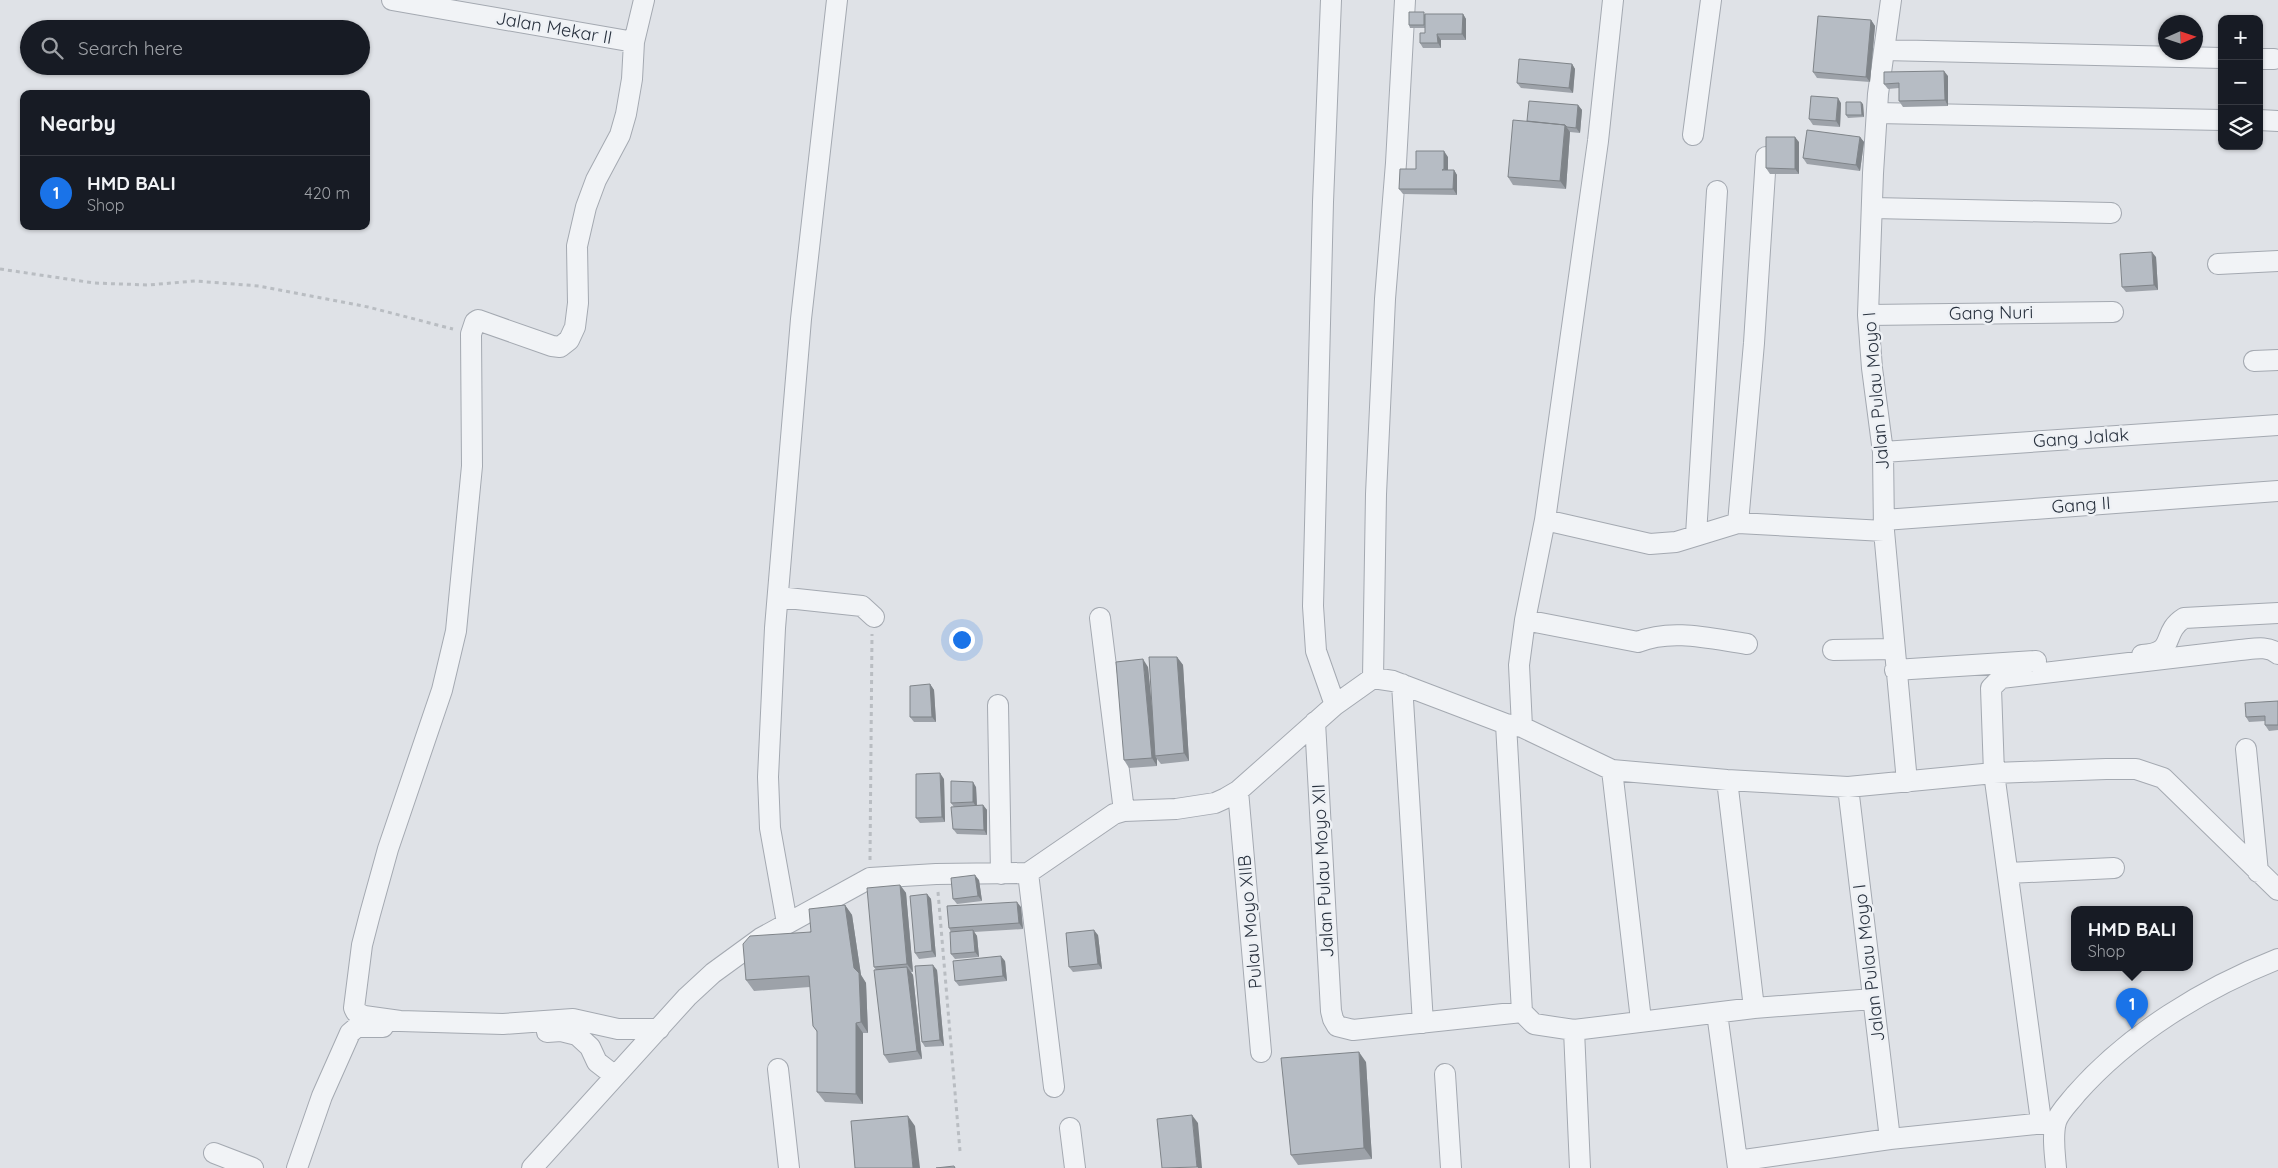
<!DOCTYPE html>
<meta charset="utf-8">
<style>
body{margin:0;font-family:Quicksand,sans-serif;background:#20242c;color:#f1f3f6}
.controls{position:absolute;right:15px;top:15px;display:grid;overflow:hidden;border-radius:10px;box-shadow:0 1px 4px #0004}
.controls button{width:45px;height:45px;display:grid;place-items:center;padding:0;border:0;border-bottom:1px solid #363941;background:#171b24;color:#f1f3f6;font:25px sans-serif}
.compass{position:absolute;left:2158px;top:15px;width:45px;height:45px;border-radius:50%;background:#171b24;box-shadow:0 1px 4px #0004;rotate:87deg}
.you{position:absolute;left:961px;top:639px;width:18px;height:18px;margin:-12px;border:4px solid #fff;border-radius:50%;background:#1a73e8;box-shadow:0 0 0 8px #1a73e833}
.badge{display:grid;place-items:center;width:32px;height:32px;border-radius:50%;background:#1a73e8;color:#fff;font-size:16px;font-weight:700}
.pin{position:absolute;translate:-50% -41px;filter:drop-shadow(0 1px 2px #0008)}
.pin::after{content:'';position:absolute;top:26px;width:18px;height:15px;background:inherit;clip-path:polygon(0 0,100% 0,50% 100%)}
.popup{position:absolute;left:2071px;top:906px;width:122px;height:65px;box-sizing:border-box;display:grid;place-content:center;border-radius:10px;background:#171b24;filter:drop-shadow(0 1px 4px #0005);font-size:16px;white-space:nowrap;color:#9ea1a6}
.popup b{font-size:19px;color:#f1f3f6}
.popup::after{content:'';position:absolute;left:50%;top:100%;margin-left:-10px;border:10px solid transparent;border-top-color:#171b24}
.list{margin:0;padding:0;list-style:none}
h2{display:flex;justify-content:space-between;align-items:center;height:65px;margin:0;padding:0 20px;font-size:21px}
h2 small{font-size:16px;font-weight:400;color:#9ea1a6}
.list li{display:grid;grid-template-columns:32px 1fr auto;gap:15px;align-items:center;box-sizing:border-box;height:75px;padding:0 20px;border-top:1px solid #363941}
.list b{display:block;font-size:19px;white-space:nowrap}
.list p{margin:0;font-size:16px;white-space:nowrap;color:#9ea1a6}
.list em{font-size:16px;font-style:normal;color:#9ea1a6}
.icon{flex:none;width:28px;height:28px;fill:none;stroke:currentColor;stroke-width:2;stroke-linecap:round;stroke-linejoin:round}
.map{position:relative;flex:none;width:2278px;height:1168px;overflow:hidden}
.search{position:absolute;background:#171b24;box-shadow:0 1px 4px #0004;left:20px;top:20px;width:350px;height:55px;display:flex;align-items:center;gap:12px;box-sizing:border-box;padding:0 18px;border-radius:28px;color:#9ea1a6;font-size:19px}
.panel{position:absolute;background:#171b24;box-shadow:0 1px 4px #0004;left:20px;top:90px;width:350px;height:140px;border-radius:10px}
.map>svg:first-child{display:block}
</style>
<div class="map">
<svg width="2278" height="1168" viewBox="0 0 2278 1168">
<rect width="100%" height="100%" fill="#dfe2e7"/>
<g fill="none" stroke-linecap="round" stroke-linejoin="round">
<!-- minor casing -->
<g stroke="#a4a9b1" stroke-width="22">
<path id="minor" d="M392,0L634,42
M644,0L634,42L632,79L626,114L620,135L596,180L586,207L577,246L578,303L575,327L569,340L560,347L552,346L478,320L475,322L471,334L472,466L456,631L442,690L388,849L370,914L362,945L354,1008L356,1012L364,1016L400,1021L503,1024L573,1019L618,1029H659
M1331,0L1323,202L1313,606L1316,651L1335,705
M1891,0L1878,94L1873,173L1868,315L1872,368L1883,452L1884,531L1907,782
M1884,50L2222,58
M2259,59H2274
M1877,113L2222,120
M2259,120L2278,121
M1693,135L1711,0
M1873,208L2111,213
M2218,264L2278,261
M1868,315L2113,312
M2254,361L2278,360
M1883,452L2278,425
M1545,520L1650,544L1676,542L1738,523L1884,531
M1884,520L2278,491
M1738,523L1754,343L1766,157
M1696,535L1717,191
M778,597L862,606L874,617
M1100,618L1124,811
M1525,620L1638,642C1672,628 1712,639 1747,644
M1833,650L1894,649
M2142,655C2178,653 2160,633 2184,618L2278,613
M1895,670L2036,661
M1373,678L1376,494L1385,299L1396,163L1405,0
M1402,684L1423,1023
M998,705L1001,874
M1315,722L1331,1011L1333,1019L1337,1026L1353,1030L1522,1012L1534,1024L1574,1030L1754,1008L1873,999
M1506,724L1522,1012
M1522,727L1519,665L1525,620L1545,520L1598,141L1613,0
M2246,749L2258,872
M1612,770L1641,1020
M1727,780L1754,1008
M1848,787L1890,1139
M1238,791L1261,1052
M1028,873L1054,1087
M2008,873L2114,868
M787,923L770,828L768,777L775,628L801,319L837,0
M1717,1013L1738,1168
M1574,1030L1580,1168
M547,1032L561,1031L577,1035L590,1047L597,1062L615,1076
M778,1069L789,1168
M1445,1074L1451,1168
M2041,1121L1994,773L1991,688L2001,678L2240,650C2253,649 2268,645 2278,654
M1070,1128L1075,1168
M214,1153L253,1168
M1737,1161L1890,1139L2055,1122
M297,1168L322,1096L350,1033L357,1027H383
M532,1168L687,997L713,973L761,938L870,878L936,874L1028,873L1114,814L1124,811L1176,809L1215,803L1226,798L1238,791L1335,705L1373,678L1393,681L1506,724L1522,727L1612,770L1727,780L1848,787L1994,773L2106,769H2136L2163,778L2278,890
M2056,1168C2055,1154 2052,1136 2056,1122C2059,1112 2069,1103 2076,1094C2129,1034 2204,988 2278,959"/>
</g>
<!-- path -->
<path stroke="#b9bdc2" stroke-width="3" stroke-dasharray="4 4" stroke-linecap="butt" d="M0,269L94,283L148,285L195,281L259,286L368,307L453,329
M870,860L872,634
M938,892L960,1151"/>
<!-- minor -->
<use href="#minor" stroke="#f1f3f6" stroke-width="20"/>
</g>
<!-- wall -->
<path fill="#9da2a9" d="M1425,14H1463L1466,19V40H1441V48H1423L1420,43L1425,33V28H1410L1409,25Z
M1871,20L1875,26L1870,82L1817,78L1813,72Z
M1572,64L1575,69L1573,93L1521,88L1517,83Z
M1948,76V106L1903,107L1899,101V88L1888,89L1884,84Z
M1841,103L1840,127L1813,125L1809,119Z
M1863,104L1864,117L1848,118L1846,115Z
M1578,105L1582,110L1580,133L1570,132L1566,189L1513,185L1508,177L1527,121Z
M1860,137L1864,142L1860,171L1807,164L1803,158Z
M1799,142V174H1770L1766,168Z
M1448,157V170H1454L1457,175V195L1403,194L1399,189L1416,169Z
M2156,257L2158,290L2126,292L2122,287Z
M1177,657L1183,665L1189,761L1161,764L1157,759V766L1129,768L1124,760L1148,667L1152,711Z
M930,684L934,690L936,722H914L910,717Z
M2278,701V730L2269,731L2265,725V721L2249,722L2246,717Z
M944,779L945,822L920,823L916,818Z
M976,787L977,805H983L987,810V835L957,834L953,829L954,807L951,803Z
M979,880L982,901L957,904L953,899Z
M900,885L906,893L913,972H911L913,975L922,1059L889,1063L884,1055L876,970L874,967Z
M927,894L931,899L936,957L919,959L915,953Z
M845,905L852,915L861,975L866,983L868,1033H863V1104L825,1102L817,1092V1032L813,1026L810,987L754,991L746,980Z
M1021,907L1023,929L974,932L977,936L979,957L955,959L951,954V932L949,928Z
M1098,935L1102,969L1073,972L1069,967Z
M1005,961L1007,981L959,986L955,981Z
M937,970L944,1046L925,1047L922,1042Z
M1366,1062L1372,1159L1298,1165L1291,1155Z"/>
<!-- shaded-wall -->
<path fill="#7f8489" d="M1463,14L1466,19V40L1462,34Z
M1871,20L1875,26L1870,82L1866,77Z
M1437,34L1441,40V48L1438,43Z
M1572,64L1575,69L1573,93L1569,88Z
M1944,71L1948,76V106L1945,100Z
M1838,98L1841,103L1840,127L1836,121Z
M1861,102L1863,104L1864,117L1862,115Z
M1578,105L1582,110L1580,133L1576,128Z
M1565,125L1570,132L1566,189L1560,181Z
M1795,137L1799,142V174L1795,169Z
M1860,137L1864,142L1860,171L1856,165Z
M1444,151L1448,157V174L1444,169Z
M1454,170L1457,175V195L1453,189Z
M2152,252L2156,257L2158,290L2154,285Z
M1177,657L1183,665L1189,761L1184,753Z
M1143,659L1148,667L1157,756H1155L1157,759V766L1152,758Z
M930,684L934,690L936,722L932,717Z
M940,773L944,779L945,822L942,817Z
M973,782L976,787L977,808L973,802Z
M983,805L987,810V835L984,830Z
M975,875L979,880L982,901L978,896Z
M900,885L906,893L913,972L907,964Z
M927,894L931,899L936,957L932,951Z
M1017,902L1021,907L1023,929L1019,923Z
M845,905L852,915L861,975L866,983L868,1033L861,1022Z
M973,930L977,936L979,957L975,952Z
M1094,930L1098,935L1102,969L1098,964Z
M1001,956L1005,961L1007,981L1003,976Z
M933,965L937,970L944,1046L940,1040Z
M907,967L913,975L922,1059L917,1051Z
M856,1023L863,1033V1104L856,1094Z
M1359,1052L1366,1062L1372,1159L1364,1148Z
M1192,1115L1198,1123L1202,1168H1198L1197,1167Z
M908,1116L915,1126L920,1168H913Z"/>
<!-- building -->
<path fill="#b6bcc4" stroke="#7f8489" d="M1409,12H1424V25H1409Z
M1425,14H1463L1462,34H1437L1438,43H1420V33H1425Z
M1818,16L1871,20L1866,77L1813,72Z
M1519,59L1572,64L1569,88L1517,83Z
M1944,71L1945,100L1899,101V83L1884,84V72Z
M1811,96L1838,98L1836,121L1809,119Z
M1529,101L1578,105L1576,128L1567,127L1565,125L1527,121Z
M1846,102H1861L1862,115H1846Z
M1513,120L1565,125L1560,181L1508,177Z
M1807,130L1860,137L1856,165L1803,158Z
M1766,137H1795V169L1766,168Z
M1416,151H1444V169L1442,170H1454L1453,189H1399L1400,169H1416Z
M2152,252L2154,285L2122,287L2120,254Z
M1149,657H1177L1184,753L1155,756Z
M1143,659L1152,758L1124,760L1116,662Z
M930,684L932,717H910V686Z
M2278,701V725H2265V716L2246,717L2245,703Z
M940,773L942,817L916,818V774Z
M951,781L973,782V802L951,803Z
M983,805L984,830L953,829L951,807Z
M975,875L978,896L953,899L951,878Z
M900,885L907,964L874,967L867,888Z
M927,894L932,951L915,953L910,896Z
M1017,902L1019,923L949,928L947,906Z
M845,905L854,968L859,973L861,1022L856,1023V1094L817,1092V1031L813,1026L809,976L746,980L743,944L750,936L811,932L809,909Z
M973,930L975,952L951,954L950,932Z
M1094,930L1098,964L1069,967L1066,933Z
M1001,956L1003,976L955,981L953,961Z
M933,965L940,1040L922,1042L915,966Z
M907,967L917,1051L884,1055L874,970Z
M1359,1052L1364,1148L1291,1155L1281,1058Z
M1192,1115L1197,1167L1162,1168L1157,1119Z
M908,1116L913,1168H855L851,1121Z
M954,1166L955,1168H936Z"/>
<g text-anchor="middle" stroke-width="5" stroke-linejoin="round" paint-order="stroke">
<!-- street labels -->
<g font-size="18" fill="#28313e" stroke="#eef1f5">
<text transform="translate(554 28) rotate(10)" y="6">Jalan Mekar II</text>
<text transform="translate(1991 313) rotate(-1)" y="6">Gang Nuri</text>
<text transform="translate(1876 391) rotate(-95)" y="6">Jalan Pulau Moyo I</text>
<text transform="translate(2081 438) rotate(-4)" y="6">Gang Jalak</text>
<text transform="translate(2081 505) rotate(-4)" y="6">Gang II</text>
<text transform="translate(1323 871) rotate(-93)" y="6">Jalan Pulau Moyo XII</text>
<text transform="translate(1250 922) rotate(-95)" y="6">Pulau Moyo XIIB</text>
<text transform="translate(1869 963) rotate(-97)" y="6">Jalan Pulau Moyo I</text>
</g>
</g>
</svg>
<div class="controls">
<button>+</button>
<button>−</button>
<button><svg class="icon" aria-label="layers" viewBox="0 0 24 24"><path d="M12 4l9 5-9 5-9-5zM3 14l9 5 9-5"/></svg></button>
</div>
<svg class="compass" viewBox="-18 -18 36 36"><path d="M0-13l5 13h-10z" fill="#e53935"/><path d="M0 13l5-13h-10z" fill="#9ea1a6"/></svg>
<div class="you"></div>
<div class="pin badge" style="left:2132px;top:1029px">1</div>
<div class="popup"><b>HMD BALI</b>Shop</div>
<div class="search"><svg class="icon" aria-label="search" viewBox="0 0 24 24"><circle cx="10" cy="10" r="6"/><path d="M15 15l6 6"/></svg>Search here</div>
<section class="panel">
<h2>Nearby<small></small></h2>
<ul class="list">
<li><span class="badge">1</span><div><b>HMD BALI</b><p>Shop</p></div><em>420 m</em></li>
</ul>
</section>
</div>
